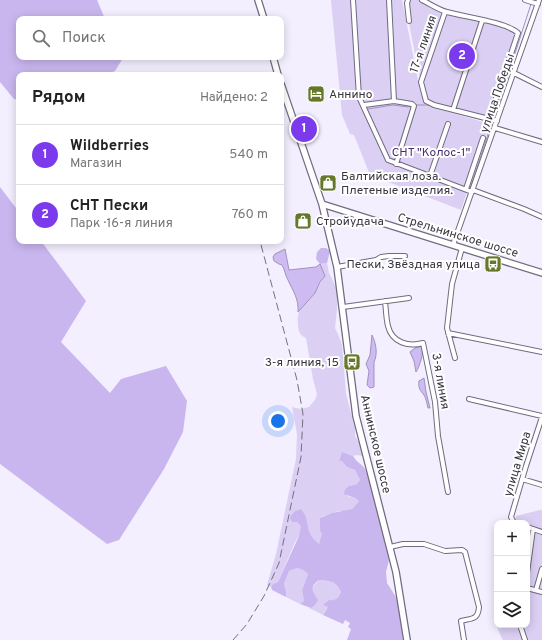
<!DOCTYPE html>
<html lang="ru">
<meta charset="utf-8">
<style>
body{margin:0;font-family:Overpass,sans-serif;background:#f6f6f6;color:#222}
.controls{position:absolute;right:12px;bottom:12px;display:grid;overflow:hidden;border-radius:8px;box-shadow:0 2px 10px #0003}
.controls button{width:36px;height:36px;display:grid;place-items:center;padding:0;border:0;border-bottom:1px solid #e0e0e0;background:#fff;color:#222;font:20px sans-serif}
.you{position:absolute;left:278px;top:421px;width:14px;height:14px;margin:-10px;border:3px solid #fff;border-radius:50%;background:#1a73e8;box-shadow:0 0 0 6px #1a73e833}
.badge{display:grid;place-items:center;width:26px;height:26px;border-radius:50%;background:#7c3aed;color:#fff;font-size:13px;font-weight:700}
.pin{position:absolute;translate:-50% -50%;border:2px solid #fff;box-shadow:0 1px 4px #0006}
.list{margin:0;padding:0;list-style:none}
h2{display:flex;justify-content:space-between;align-items:center;height:52px;margin:0;padding:0 16px;font-size:17px}
h2 small{font-size:13px;font-weight:400;color:#767676}
.list li{display:grid;grid-template-columns:26px 1fr auto;gap:12px;align-items:center;box-sizing:border-box;height:60px;padding:0 16px;border-top:1px solid #e0e0e0}
.list b{display:block;font-size:15px;white-space:nowrap}
.list p{margin:0;font-size:13px;white-space:nowrap;color:#767676}
.list em{font-size:13px;font-style:normal;color:#767676}
.icon{flex:none;width:22px;height:22px;fill:none;stroke:currentColor;stroke-width:2;stroke-linecap:round;stroke-linejoin:round}
.map{position:relative;flex:none;width:542px;height:640px;overflow:hidden}
.search{position:absolute;background:#fff;box-shadow:0 2px 10px #0003;left:16px;top:16px;width:268px;height:44px;display:flex;align-items:center;gap:10px;box-sizing:border-box;padding:0 14px;border-radius:8px;color:#767676;font-size:15px}
.panel{position:absolute;background:#fff;box-shadow:0 2px 10px #0003;left:16px;top:72px;width:268px;height:172px;border-radius:8px}
.map>svg:first-child{display:block}
</style>
<div class="map">
<svg width="542" height="640" viewBox="0 0 542 640">
<rect width="100%" height="100%" fill="#f3effe"/>
<!-- green -->
<path fill="#dbcff4" d="M331,0H402L420,90L425,105L490,124L461,210L370,175L354,135L350,134L342,115Z
M406,0H420L443,12L501,26L516,33L488,117L435,104L427,99L423,82L420,79L405,3Z
M327,263L329,273L337,289V310L335,328L338,334L342,345L346,394L355,429V436C359,442 362,448 362,456L357,455L353,456L342,452L339,461H342L347,467L355,470L360,480L356,485H351L347,496L355,498L359,501L352,509L344,511H339L321,517C322,526 324,537 319,544C315,541 311,539 309,534C305,526 308,516 301,509L297,510L292,514L297,522L302,526L299,536L295,542L278,582L273,584L271,587L267,585L276,554L296,459L297,434L292,407L300,409L309,407L315,400L317,394L313,379L306,338C300,335 299,333 298,326C296,305 306,307 315,292C319,286 321,281 325,276L320,264Z
M540,510H542V640H503C496,628 495,619 497,606V625H527V523H514L516,516Z
M297,568L303,570L308,574L302,590L304,601L300,604L286,597V591L284,584L289,571Z
M319,580C329,581 336,581 341,592C337,601 326,606 323,615L309,608H311L312,588Z"/>
<!-- forest -->
<path fill="#c9b6ee" d="M0,0H97L105,19H19V57L123,58L115,71L105,75H19V100L14,99L0,82Z
M0,187L19,212V241H41L86,301L61,342L110,393L121,379L166,366L187,401L183,432L164,469L119,540L107,544L0,464Z
M321,248H326L330,251L327,263L320,264L316,259L317,252Z
M342,452L353,456C357,463 362,464 365,469C377,494 383,533 389,560L386,572L387,583L396,597L399,604L403,640H347L351,629L348,627L350,623L345,620L343,624L323,615L328,607L323,605L329,600C336,601 338,598 341,592C336,581 330,581 319,580C309,588 312,590 318,600L315,605L311,608L300,604L304,601L302,590L308,574L303,570L297,568L289,571L284,584L286,591V597L272,590L271,587L273,584L278,582L299,536L301,526L297,522H292L290,518C292,513 295,510 301,509C312,521 302,531 319,544L322,534L320,530V518L332,513L352,509L359,501L355,498L344,494C345,487 349,485 356,485L360,480L355,470L347,467L342,461H339Z"/>
<!-- water -->
<path fill="#cdbbf2" stroke="#a093bc" d="M285,249L289,270L316,267L320,264L325,276L320,282L315,293L298,312C299,299 293,291 288,280C285,275 285,270 282,265L279,264L274,261L273,257L275,254Z
M372,335C376,343 378,354 374,362V387L370,388L367,385L369,371L366,364L370,355Z
M422,346C424,352 420,366 416,372L414,361L410,352L415,348Z
M424,378L426,392L430,408H428C427,404 426,398 424,395C420,390 418,388 419,381Z"/>
<g fill="none" stroke-linecap="round" stroke-linejoin="round">
<!-- stream -->
<path stroke="#a093bc" stroke-width="1" d="M532,0H533
M415,105H427L432,106
M368,109L393,105L408,107L411,106
M452,112L492,122L470,189
M494,118L531,4
M464,207L469,193"/>
<!-- minor casing -->
<g stroke="#716a80" stroke-width="6">
<path id="minor" d="M353,0L359,97L388,160L472,192
M389,0L394,101
M408,0L407,3L409,21
M422,0C430,4 439,10 447,12C465,17 506,22 518,33L489,119
M525,0L538,4
M445,12L421,82L426,101L434,105L497,121
M514,73L542,87
M364,105L394,101L412,104L414,106L396,164
M453,110L482,21
M495,128L542,142
M430,176L448,124
M466,189L483,138
M473,190L524,209L542,217
M453,245L539,0
M337,267L376,260L381,257L389,256H405
M385,301C386,309 386,318 388,326C392,343 409,347 423,343L435,402L438,436L448,492
M343,307L409,298
M448,333L542,352
M455,358L447,328L452,284L462,248
M469,399L542,416
M522,479L542,485
M514,523L511,517L526,466L542,417
M527,527L542,532
M390,547L403,544H424L445,551L462,550L465,552L479,607C478,620 472,618 461,621L464,640
M527,573L533,529
M527,588L542,592
M536,590L542,569
M520,625L525,640"/>
</g>
<!-- secondary casing -->
<g stroke="#716a80" stroke-width="8">
<path id="secondary" d="M258,0L264,19
M273,57L278,75
M281,84L322,204L337,267L356,416L396,572L407,640
M322,204L542,273"/>
</g>
<!-- minor -->
<use href="#minor" stroke="#fff" stroke-width="4"/>
<!-- secondary -->
<use href="#secondary" stroke="#fff" stroke-width="5.5"/>
<!-- rail -->
<path stroke="#74717d" stroke-width="1" stroke-dasharray="8 4" stroke-linecap="butt" d="M233,640L247,624L264,596L279,563L301,457L303,414L297,380L260,241"/>
</g>
<!-- icons -->
<defs>
<g id="hotel-square" transform="scale(0.9)"><rect x="-9" y="-9" width="18" height="18" rx="4" fill="#647828" stroke="#fff"/><path d="M-6-4.5h1.5V1H6V5H4.5V3h-9V5H-6ZM-4 0a1.8 1.8 0 1 1 3.6 0ZM.5 0V-2.5h3Q6-2.5 6 0Z" fill="#fff"/></g>
<g id="shop-square" transform="scale(0.9)"><rect x="-9" y="-9" width="18" height="18" rx="4" fill="#647828" stroke="#fff"/><path d="M-5-2.5h2.3a2.7 3.5 0 0 1 5.4 0H5L5.5 6h-11ZM-1.5-2.5h3a1.5 2.3 0 0 0-3 0Z" fill="#fff"/></g>
<g id="bus-square" transform="scale(0.9)"><rect x="-9" y="-9" width="18" height="18" rx="4" fill="#647828" stroke="#fff"/><path d="M-5-6H5V4H4V6H2V4H-2V6H-4V4H-5ZM-3.5-4V0h7V-4ZM-3.5 1.2v1.5H-2V1.2ZM2 1.2v1.5H3.5V1.2Z" fill="#fff"/></g>
</defs>
<g fill-rule="evenodd">
<use href="#hotel-square" x="316" y="94"/>
<use href="#shop-square" x="328" y="183"/>
<use href="#shop-square" x="303" y="221"/>
<use href="#bus-square" x="493" y="264"/>
<use href="#bus-square" x="352" y="362"/>
</g>
<g text-anchor="middle" stroke-width="4" stroke-linejoin="round" paint-order="stroke">
<!-- street labels -->
<g font-size="12" fill="#38353f" stroke="#fff">
<text transform="translate(423 44) rotate(-71)" y="4">17-я линия</text>
<text transform="translate(497 93) rotate(-71)" y="4">улица Победы</text>
<text transform="translate(458 235) rotate(17)" y="4">Стрельнинское шоссе</text>
<text transform="translate(441 381) rotate(80)" y="4">3-я линия</text>
<text transform="translate(376 444) rotate(77)" y="4">Аннинское шоссе</text>
<text transform="translate(517 464) rotate(-73)" y="4">улица Мира</text>
</g>
<!-- poi labels -->
<g font-size="12" fill="#38353f" stroke="#fff" text-anchor="start">
<text x="329" y="98">Аннино</text>
<text x="341" y="180">Балтийская лоза.<tspan x="341" dy="14">Плетеные изделия.</tspan></text>
<text x="316" y="225">Стройудача</text>
<text x="480" y="268" text-anchor="end">Пески, Звёздная улица</text>
<text x="339" y="366" text-anchor="end">3-я линия, 15</text>
</g>
<!-- park labels -->
<g font-size="12" fill="#492e6f" stroke="#fff">
<text x="431" y="156">СНТ "Колос-1"</text>
</g>
</g>
</svg>
<div class="controls">
<button>+</button>
<button>−</button>
<button><svg class="icon" aria-label="layers" viewBox="0 0 24 24"><path d="M12 4l9 5-9 5-9-5zM3 14l9 5 9-5"/></svg></button>
</div>
<div class="you"></div>
<div class="pin badge" style="left:304px;top:129px">1</div>
<div class="pin badge" style="left:462px;top:56px">2</div>
<div class="search"><svg class="icon" aria-label="search" viewBox="0 0 24 24"><circle cx="10" cy="10" r="6"/><path d="M15 15l6 6"/></svg>Поиск</div>
<section class="panel">
<h2>Рядом<small>Найдено: 2</small></h2>
<ul class="list">
<li><span class="badge">1</span><div><b>Wildberries</b><p>Магазин</p></div><em>540 m</em></li>
<li><span class="badge">2</span><div><b>СНТ Пески</b><p>Парк · 16-я линия</p></div><em>760 m</em></li>
</ul>
</section>
</div>
